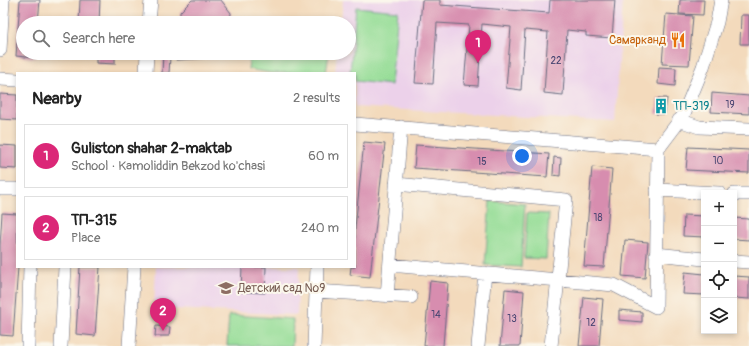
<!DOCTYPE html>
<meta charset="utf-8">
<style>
body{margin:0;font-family:Pangolin,sans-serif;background:#f6f6f6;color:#222}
.controls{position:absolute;right:12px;bottom:12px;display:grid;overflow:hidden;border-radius:0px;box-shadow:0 2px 6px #0003}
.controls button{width:36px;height:36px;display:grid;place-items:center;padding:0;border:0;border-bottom:1px solid #e0e0e0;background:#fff;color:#222;font:20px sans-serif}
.you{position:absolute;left:522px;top:156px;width:14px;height:14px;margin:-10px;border:3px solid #fff;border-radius:50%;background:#1a73e8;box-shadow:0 0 0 6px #1a73e833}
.badge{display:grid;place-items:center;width:26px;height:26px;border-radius:50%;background:#db2777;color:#fff;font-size:13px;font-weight:700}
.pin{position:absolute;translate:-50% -33px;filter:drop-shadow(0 1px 2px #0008)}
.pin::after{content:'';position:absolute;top:21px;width:14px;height:12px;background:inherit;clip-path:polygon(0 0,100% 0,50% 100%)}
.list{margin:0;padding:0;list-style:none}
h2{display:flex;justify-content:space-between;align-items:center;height:52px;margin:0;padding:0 16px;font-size:17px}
h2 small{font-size:13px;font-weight:400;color:#767676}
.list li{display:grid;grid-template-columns:26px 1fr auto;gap:12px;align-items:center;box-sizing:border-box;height:64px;margin:0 8px 8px;padding:0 8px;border:1px solid #e0e0e0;border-radius:0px}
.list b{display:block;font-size:15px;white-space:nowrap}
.list p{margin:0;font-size:13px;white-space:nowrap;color:#767676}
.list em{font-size:13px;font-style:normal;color:#767676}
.icon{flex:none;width:22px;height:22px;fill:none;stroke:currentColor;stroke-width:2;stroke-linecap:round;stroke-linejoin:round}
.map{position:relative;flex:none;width:749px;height:346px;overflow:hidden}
.search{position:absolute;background:#fff;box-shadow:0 2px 6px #0003;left:16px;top:16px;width:340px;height:44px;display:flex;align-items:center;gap:10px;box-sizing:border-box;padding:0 14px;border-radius:22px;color:#767676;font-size:15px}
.panel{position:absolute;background:#fff;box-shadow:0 2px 6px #0003;left:16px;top:72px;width:340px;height:196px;border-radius:0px}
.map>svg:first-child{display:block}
</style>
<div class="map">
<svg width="749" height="346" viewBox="0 0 749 346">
<rect width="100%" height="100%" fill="#fbf7ec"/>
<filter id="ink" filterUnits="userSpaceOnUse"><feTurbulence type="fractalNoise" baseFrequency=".025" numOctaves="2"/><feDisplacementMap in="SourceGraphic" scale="8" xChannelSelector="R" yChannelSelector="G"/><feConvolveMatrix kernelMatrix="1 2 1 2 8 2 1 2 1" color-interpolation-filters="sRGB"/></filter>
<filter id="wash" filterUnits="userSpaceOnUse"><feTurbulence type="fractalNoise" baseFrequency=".012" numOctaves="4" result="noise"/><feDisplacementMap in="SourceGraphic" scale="16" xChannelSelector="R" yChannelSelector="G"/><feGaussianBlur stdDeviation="0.9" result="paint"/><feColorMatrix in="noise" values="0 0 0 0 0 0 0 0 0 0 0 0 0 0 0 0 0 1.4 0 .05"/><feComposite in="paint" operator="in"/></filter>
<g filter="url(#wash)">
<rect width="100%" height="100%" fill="#f3dabc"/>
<!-- built -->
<path fill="#ecd1ea" d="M343,0H623L615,122L355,107V73H335L337,53H349V23H341Z
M156,267H299L297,315L154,308Z"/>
<!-- green -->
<path fill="#96dd97" stroke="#58867a" d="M356,7L398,11L391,85L355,81V73H350Z
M250,53H329L326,73H271L248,69Z
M490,201L525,204L521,267L485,265Z
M527,213L549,214L546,259L524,258Z
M229,315L293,319L292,346H227Z"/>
<g id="blocks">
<!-- building -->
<path fill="#d78daf" d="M20,0H40L38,23H23V53H36V58L16,56Z
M80,0H100L99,23H79Z
M192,0H221L231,13L230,23H166V21H180V12Z
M422,0H440V5L549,13L550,0H615L612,38L586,36V32L567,30L563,95L544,93L548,32L525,30L521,90L506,88L511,27L482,24L478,86L464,85L469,25L437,23L433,84L415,83Z
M680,0H704L703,15L679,14Z
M666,14L693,16L689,65L662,64Z
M741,15H749V44H740Z
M96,53H115V64L96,63Z
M163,53H172L171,57H170L169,73H162Z
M175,53H214V58L176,60Z
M659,67L676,68L675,86L658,84Z
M712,93L749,96V114L711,112Z
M0,94L17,95V120L0,119Z
M658,98H667L665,114H656Z
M364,142L385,144L370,277L350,275L351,267H355V228Z
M0,145L17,146V169L0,168Z
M416,145L549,154L547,177L414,168Z
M688,147L749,150V173L686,170Z
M554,157L561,158L560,176L553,175Z
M592,167L612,169L604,267L584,266Z
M2,213L17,214L18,267L13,336L0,335V246Z
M684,215L704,216V237L683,236Z
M734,218L749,219V240L734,239Z
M625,240L648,242L645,278L622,276Z
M80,267H100L95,336L76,334Z
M242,267H266L265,293L241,292Z
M685,272L704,274V295L683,294Z
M734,276L749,277V299L734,298Z
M430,281L448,283L443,346H424Z
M505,289L524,291L520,346H500Z
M584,297L603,299L599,346H579Z
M619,310L642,312V322L619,320Z
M156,326L170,327L169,336H155Z"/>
</g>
</g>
<g filter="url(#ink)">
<use href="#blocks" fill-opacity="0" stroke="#676b7f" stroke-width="1"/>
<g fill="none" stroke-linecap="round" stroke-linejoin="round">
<!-- minor casing -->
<g stroke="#676b7f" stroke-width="14">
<path id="minor" d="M149,23L151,0
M0,50L3,0
M146,73L147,53
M0,79L17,80
M679,120L699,127L749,129
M355,124L658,149
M396,184L566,200L551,346
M0,189H17
M657,190L719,193
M734,194H749
M656,254L704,259
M734,261L749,262
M390,265L614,285L656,307L658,149L683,116L703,67L717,22L721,0
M315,291L411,297
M387,296L401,127
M28,346L30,267
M61,346L65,267
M129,346L134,267
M314,346L317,267
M478,346L485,273"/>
</g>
<!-- minor -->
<use href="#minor" stroke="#fff" stroke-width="13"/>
</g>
</g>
<!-- icons -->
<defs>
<g id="restaurant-bare" transform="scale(1.2)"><path d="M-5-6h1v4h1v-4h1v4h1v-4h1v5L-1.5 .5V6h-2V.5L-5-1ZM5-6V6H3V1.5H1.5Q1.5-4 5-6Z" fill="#e8710a" stroke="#fbf7ec" stroke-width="2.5" paint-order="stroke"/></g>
<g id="building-bare" transform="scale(1.2)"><path d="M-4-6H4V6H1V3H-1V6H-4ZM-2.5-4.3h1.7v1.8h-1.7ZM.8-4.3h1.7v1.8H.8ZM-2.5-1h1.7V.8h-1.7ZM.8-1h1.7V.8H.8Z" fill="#0f9aa8" stroke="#fbf7ec" stroke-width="2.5" paint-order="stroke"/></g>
<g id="school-bare" transform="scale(1.2)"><path d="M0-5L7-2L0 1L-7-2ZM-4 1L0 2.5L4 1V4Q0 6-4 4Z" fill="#8d6e63" stroke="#fbf7ec" stroke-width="2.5" paint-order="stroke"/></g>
</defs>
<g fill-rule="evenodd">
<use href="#restaurant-bare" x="678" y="40"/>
<use href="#building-bare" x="661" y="106"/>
<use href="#school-bare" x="226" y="288"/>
</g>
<g text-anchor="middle" stroke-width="4" stroke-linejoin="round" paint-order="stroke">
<!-- number labels -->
<g font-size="10" fill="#4a4672">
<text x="556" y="64">22</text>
<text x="730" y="108">19</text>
<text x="718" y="164">10</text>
<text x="482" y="165">15</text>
<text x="598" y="221">18</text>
<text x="436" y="318">14</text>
<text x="512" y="322">13</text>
<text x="591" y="326">12</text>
</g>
<!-- food labels -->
<g font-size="12" fill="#c56008" stroke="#fbf7ec" text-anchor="end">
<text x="666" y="44">Самарканд</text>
</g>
<!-- culture labels -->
<g font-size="12" fill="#0d838f" stroke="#fbf7ec" text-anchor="start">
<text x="673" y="110">ТП-319</text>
</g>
<!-- education labels -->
<g font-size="12" fill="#785e54" stroke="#fbf7ec" text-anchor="start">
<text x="238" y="292">Детский сад №9</text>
</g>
</g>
</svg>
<div class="controls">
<button>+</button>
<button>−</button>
<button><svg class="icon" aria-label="locate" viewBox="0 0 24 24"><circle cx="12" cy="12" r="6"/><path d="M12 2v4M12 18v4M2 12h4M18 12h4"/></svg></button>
<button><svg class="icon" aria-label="layers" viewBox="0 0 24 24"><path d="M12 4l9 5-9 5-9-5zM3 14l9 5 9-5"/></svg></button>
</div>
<div class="you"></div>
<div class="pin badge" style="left:478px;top:63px">1</div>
<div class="pin badge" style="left:163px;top:331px">2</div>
<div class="search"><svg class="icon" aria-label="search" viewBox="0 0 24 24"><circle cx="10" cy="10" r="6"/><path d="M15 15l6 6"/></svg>Search here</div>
<section class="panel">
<h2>Nearby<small>2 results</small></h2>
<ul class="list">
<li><span class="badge">1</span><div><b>Guliston shahar 2-maktab</b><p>School · Kamoliddin Bekzod ko'chasi</p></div><em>60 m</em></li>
<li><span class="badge">2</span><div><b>ТП-315</b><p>Place</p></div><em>240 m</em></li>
</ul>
</section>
</div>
